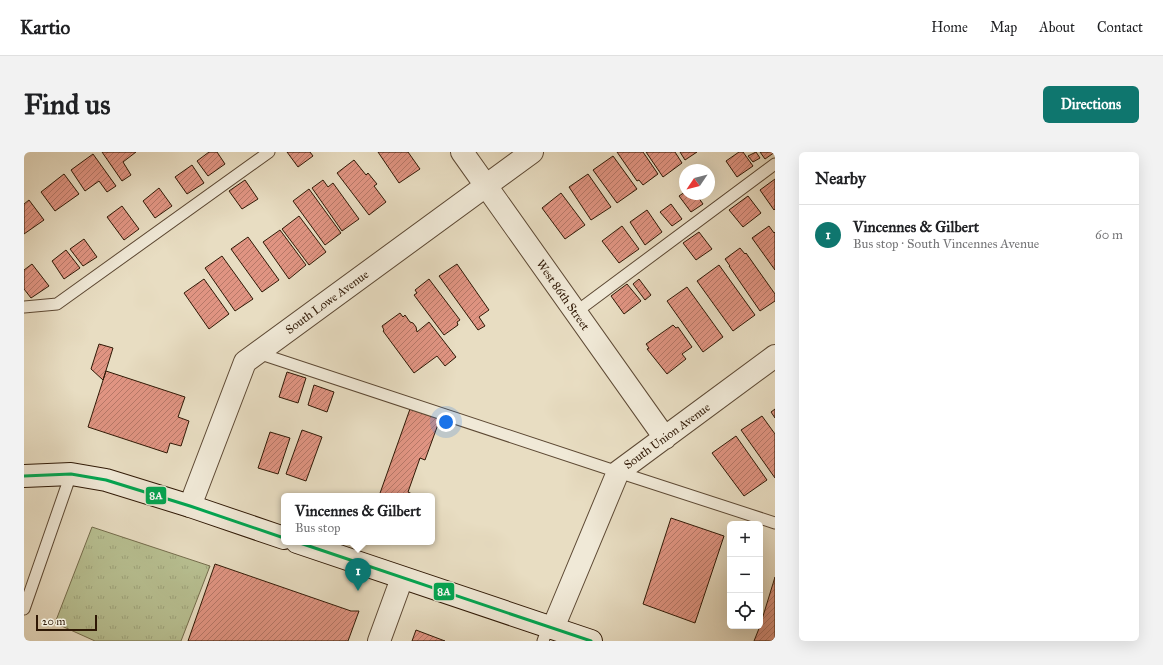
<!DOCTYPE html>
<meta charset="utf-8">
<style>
body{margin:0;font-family:"IM FELL Great Primer",serif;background:#f2f2f2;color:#202124}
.controls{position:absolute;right:12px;bottom:12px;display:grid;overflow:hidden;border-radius:6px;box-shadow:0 4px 16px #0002}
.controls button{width:36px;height:36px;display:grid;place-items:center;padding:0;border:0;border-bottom:1px solid #e0e0e0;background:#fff;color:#202124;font:20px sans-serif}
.compass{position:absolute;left:655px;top:12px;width:36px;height:36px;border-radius:50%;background:#fff;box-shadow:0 4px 16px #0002;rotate:235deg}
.scale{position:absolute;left:12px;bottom:10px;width:61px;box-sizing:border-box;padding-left:4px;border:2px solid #2f1805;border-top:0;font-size:11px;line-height:14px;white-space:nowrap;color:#2f1805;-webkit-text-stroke:3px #f0e9d7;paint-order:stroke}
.you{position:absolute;left:422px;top:270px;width:14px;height:14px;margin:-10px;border:3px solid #fff;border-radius:50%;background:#1a73e8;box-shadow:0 0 0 6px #1a73e833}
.badge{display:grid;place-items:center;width:26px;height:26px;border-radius:50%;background:#0f766e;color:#fff;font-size:13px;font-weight:700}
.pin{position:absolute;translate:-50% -33px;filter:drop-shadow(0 1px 2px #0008)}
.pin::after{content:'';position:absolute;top:21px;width:14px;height:12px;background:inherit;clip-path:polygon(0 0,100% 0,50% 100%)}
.popup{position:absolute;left:257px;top:341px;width:154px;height:52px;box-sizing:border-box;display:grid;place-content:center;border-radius:6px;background:#fff;filter:drop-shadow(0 1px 3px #0005);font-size:13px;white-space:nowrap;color:#757577}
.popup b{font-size:15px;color:#202124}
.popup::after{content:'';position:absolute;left:50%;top:100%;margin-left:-8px;border:8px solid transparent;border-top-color:#fff}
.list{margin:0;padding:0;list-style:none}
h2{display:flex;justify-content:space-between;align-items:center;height:52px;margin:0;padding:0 16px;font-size:17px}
h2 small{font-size:13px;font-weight:400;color:#757577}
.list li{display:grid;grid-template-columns:26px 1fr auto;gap:12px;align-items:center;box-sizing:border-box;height:60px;padding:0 16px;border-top:1px solid #e0e0e0}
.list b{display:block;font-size:15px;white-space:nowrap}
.list p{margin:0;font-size:13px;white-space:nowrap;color:#757577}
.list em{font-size:13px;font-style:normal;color:#757577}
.icon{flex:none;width:22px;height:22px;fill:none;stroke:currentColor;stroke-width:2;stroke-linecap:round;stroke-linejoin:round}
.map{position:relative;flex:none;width:751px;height:489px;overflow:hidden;border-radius:6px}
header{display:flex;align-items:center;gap:24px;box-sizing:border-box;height:56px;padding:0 20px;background:#fff;border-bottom:1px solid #e0e0e0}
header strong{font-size:19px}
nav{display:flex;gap:22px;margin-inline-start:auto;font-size:14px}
.intro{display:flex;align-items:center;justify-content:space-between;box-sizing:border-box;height:96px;padding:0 24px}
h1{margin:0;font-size:28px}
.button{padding:10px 18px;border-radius:6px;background:#0f766e;color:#fff;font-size:14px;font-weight:700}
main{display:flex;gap:24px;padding:0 24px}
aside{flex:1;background:#fff;border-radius:6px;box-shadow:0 4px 16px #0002}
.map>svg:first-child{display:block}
</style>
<header>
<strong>Kartio</strong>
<nav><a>Home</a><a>Map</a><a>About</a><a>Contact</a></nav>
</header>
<div class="intro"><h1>Find us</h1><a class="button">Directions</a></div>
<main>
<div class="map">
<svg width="751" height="489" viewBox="0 0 751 489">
<defs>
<pattern id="grass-tufts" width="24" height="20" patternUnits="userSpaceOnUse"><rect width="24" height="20" fill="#b8c092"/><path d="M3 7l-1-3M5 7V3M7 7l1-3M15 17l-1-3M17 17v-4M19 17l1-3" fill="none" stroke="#9ea47c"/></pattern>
<pattern id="building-hatch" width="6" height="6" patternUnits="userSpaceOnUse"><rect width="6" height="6" fill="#e09482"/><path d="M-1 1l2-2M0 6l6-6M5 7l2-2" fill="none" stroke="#b67868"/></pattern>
</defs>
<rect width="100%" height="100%" fill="#e8ddc2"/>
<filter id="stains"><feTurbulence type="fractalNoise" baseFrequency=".005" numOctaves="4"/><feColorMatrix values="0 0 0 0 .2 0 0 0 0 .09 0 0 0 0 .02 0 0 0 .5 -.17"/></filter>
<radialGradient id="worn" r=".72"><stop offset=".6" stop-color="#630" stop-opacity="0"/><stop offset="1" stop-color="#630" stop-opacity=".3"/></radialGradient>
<!-- grass -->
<path fill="url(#grass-tufts)" stroke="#746c4c" d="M68,375L186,414L157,489H71L31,471Z"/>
<!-- building -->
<path fill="url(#building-hatch)" stroke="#2f1805" d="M78,0H112L99,10L107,23L98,29Z
M185,0H193L201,12L184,24L173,9Z
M263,0H286L289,4L274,15Z
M354,0H384L396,17L375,31Z
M593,0H619L634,22L619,33L615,28L613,29Z
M622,0H651L658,11L639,25Z
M656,0H673L661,8Z
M715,0H719L729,14L713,25L702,9Z
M732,0L736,6L729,10L724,4Z
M736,0H751L741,7Z
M69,2L92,34L83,40L75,29L61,39L47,18Z
M589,4L613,37L593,51L569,18Z
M330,8L342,23L344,21L353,32L350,34L362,50L345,63L313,21Z
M168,13L180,31L163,42L151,25Z
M40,22L55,42L31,59L17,40Z
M564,22L587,55L567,68L545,35Z
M751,27V57L750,58L736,38Z
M221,28L234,47L218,57L205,39Z
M299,28L304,35L309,31L335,67L318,79L288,36Z
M135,36L148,54L131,66L119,49Z
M285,37L317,81L301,93L269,49Z
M661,40V42H672L679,52L667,60L655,44Z
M537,41L561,73L541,87L518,56Z
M724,44L737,61L719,75L705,58Z
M5,48L20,68L0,82V52Z
M647,52L658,67L648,74L636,60Z
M98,54L115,77L100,88L83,65Z
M623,58L638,80L621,93L606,70Z
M275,64L302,100L285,113L258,77Z
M598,74L615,97L595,111L578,89Z
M745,74L750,81L751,80V118L728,86Z
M256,78L282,113L265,127L239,90Z
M675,80L688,97L672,108L659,91Z
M224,85L255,128L238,140L207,97Z
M60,87L73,105L59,114L46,97Z
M716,96L721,102L722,101L751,142V149L736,159L705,114H706L701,107Z
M42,98L56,116L40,127L28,109Z
M198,104L229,147L211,159L181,116Z
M8,112L25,134L7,146L0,137V118Z
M433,112L465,158L455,165L461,174L454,178L415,124Z
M695,113L731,163L709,179L673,129Z
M180,127L205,162L185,177L160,141Z
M405,127L436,168L433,170L434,173L420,183L390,143L393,141L391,138Z
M615,127L627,143L621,148L609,132Z
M603,132L617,149L600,162L587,144Z
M663,135L699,185L679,200L643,149Z
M376,161L379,165L381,163L386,170L389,171L392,175L393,180L405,170L432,205L421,214L413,204L390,221L359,179L360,178L358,174Z
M649,173L652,176L654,175L668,195L658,202L662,207L643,222L623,197L625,196L622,192Z
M75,192L89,196L79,228L67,217Z
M82,219L161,245L154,265L165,269L157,294L146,291L143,301L64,275Z
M263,220L282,226L274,251L255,245Z
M290,233L310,240L303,260L284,253Z
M386,257L416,267L401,308L396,306L384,340L388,342V344H355Z
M751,257V266L747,260Z
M738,264L751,282V326L717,278Z
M278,278L298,285L282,329L262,322Z
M246,280L266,286L254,322L234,316Z
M712,284L743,328L720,344L688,301Z
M647,366L700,384L671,471L619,452Z
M191,412L327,459H335L324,489H164Z
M751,425V489H730L736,474Z
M392,478L421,489H388Z"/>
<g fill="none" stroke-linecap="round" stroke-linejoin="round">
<!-- lane casing -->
<g stroke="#5d4934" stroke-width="13">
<path id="lane" d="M0,155L33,152L245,0
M552,160L751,12
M234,201L594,320L751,371
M0,457L47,322
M519,489L524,475"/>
</g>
<!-- street casing -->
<g stroke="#5d4934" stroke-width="24">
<path id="street" d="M438,0L641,286
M166,354L221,210L508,0
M529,476L594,320L751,204
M355,489L378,426"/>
</g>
<!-- secondary casing -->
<g stroke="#2f1805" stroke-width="24">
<path id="secondary" d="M0,324L47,322L82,328L166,354L260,386
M273,390L567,489"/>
</g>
<!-- lane -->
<use href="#lane" stroke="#f0e9d7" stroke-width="11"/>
<!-- street -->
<use href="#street" stroke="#f0e9d7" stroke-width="22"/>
<!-- secondary -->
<use href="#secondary" stroke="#f0e9d7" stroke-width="22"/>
<!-- bus-1 casing -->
<g stroke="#f0e9d7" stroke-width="6">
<path id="bus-1" d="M0,324L47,322L82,328L166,354L260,386
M273,390L567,489"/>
</g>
<!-- bus-1 -->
<use href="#bus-1" stroke="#00a651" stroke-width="3"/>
</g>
<g text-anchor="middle" stroke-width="4" stroke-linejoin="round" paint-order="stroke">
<!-- street labels -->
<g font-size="12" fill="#2f1805" stroke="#f0e9d7">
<text transform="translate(539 143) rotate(55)" y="4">West 86th Street</text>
<text transform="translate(303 150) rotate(-36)" y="4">South Lowe Avenue</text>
<text transform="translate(643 284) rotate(-36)" y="4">South Union Avenue</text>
</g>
</g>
<g stroke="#f0e9d7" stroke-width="1.5">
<rect x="121" y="334" width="22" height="19" rx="4" fill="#00a651"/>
<rect x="409" y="430" width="22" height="19" rx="4" fill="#00a651"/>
</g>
<g font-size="11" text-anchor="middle" font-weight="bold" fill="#fff">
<text x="132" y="347">8A</text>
<text x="420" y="443">8A</text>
</g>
<rect width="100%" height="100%" filter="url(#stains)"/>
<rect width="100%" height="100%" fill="url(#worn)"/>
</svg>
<div class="controls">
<button>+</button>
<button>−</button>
<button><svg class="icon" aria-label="locate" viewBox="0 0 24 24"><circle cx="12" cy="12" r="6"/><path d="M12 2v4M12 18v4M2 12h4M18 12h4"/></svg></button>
</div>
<svg class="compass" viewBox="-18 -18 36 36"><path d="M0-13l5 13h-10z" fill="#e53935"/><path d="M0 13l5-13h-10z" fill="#757577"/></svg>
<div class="scale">20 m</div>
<div class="you"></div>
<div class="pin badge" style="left:334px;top:439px">1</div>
<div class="popup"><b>Vincennes &amp; Gilbert</b>Bus stop</div>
</div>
<aside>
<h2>Nearby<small></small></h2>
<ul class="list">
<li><span class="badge">1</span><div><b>Vincennes &amp; Gilbert</b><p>Bus stop · South Vincennes Avenue</p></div><em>60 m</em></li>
</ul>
</aside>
</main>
